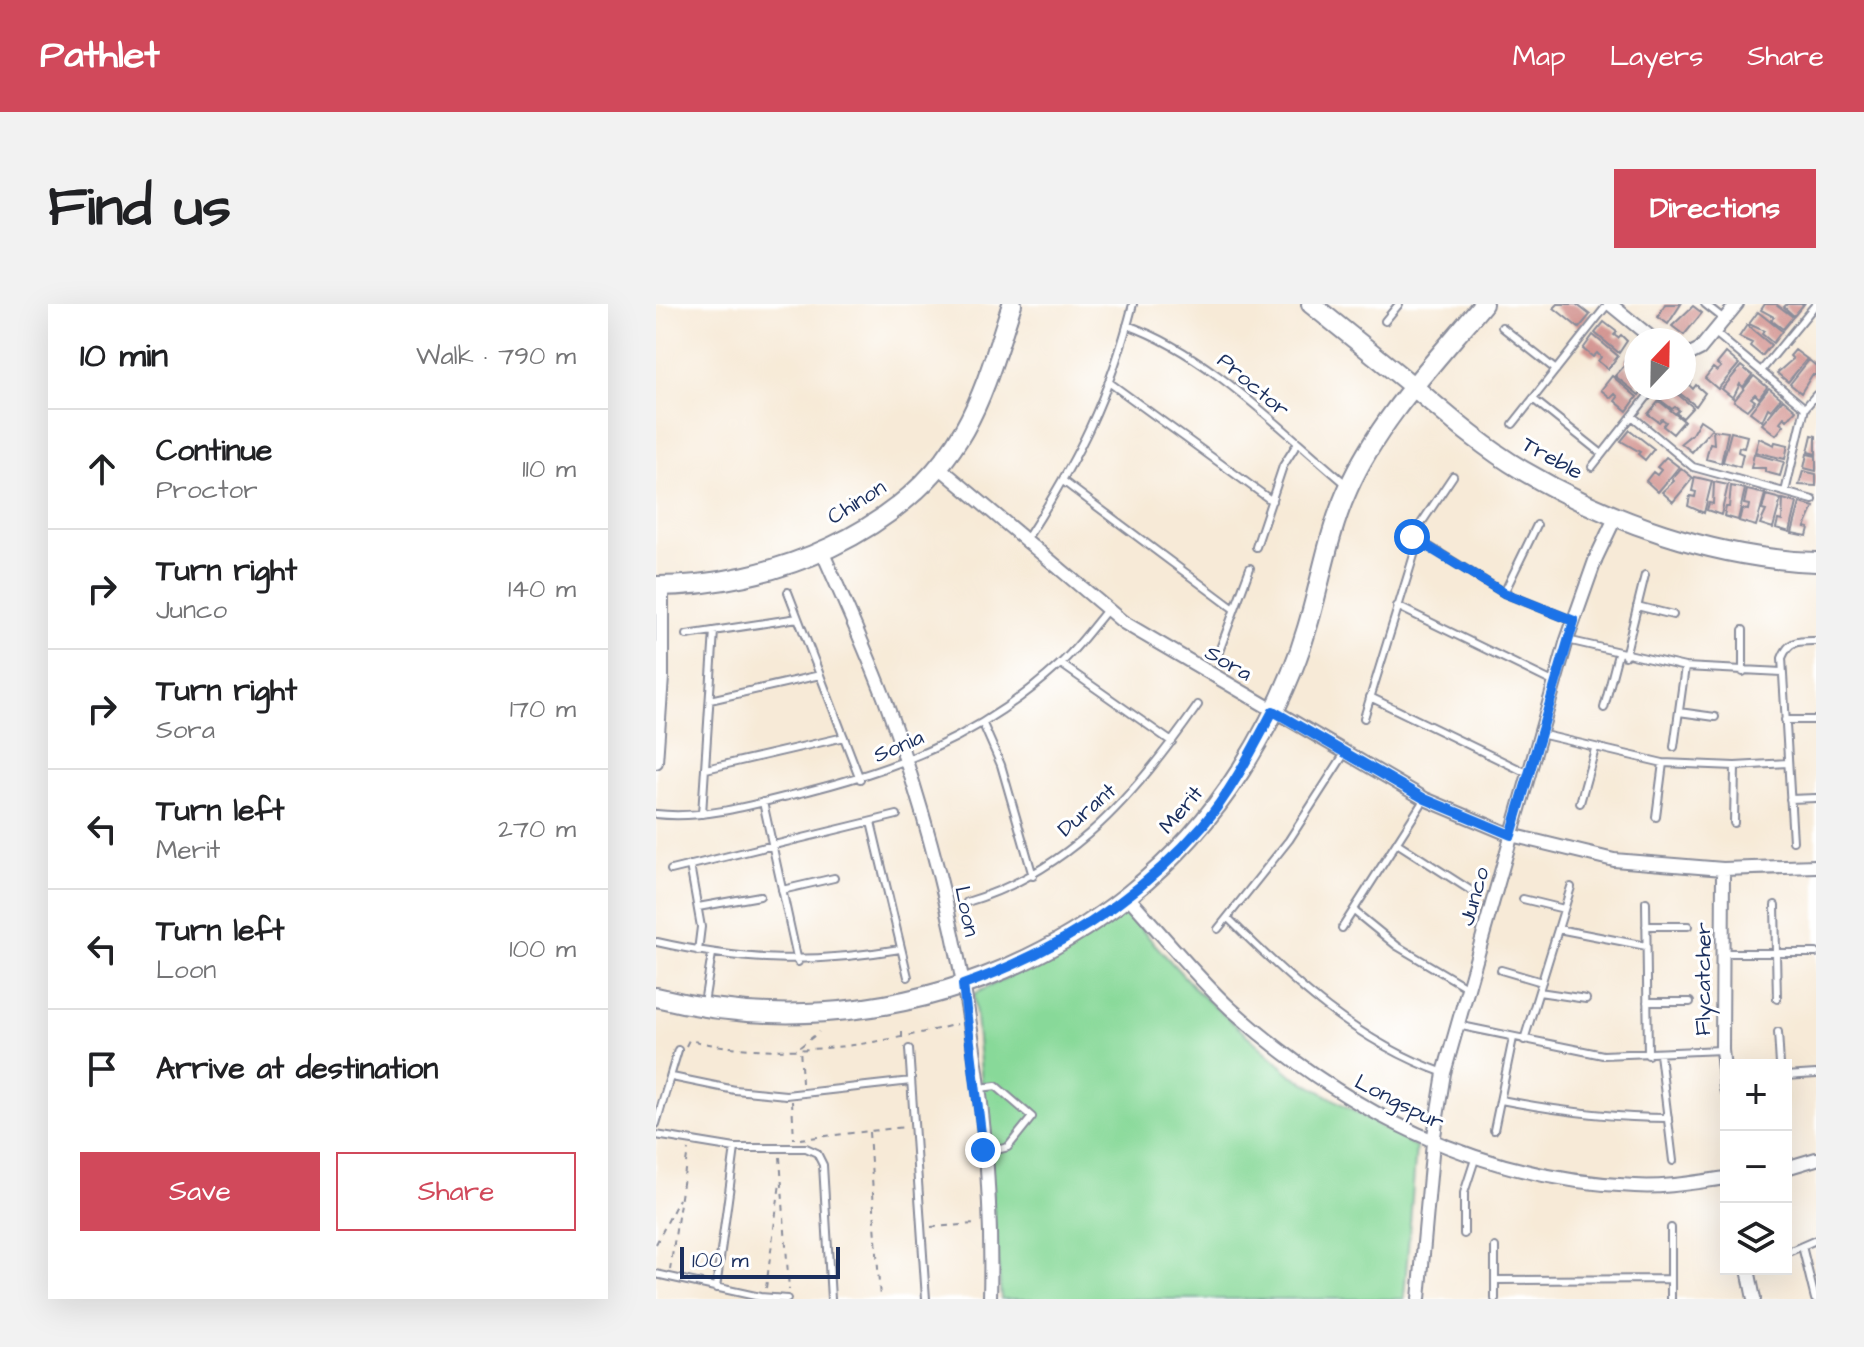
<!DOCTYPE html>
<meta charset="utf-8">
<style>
body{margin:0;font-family:"Architects Daughter",sans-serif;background:#f2f2f2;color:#202124}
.controls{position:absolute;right:24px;bottom:24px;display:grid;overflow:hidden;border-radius:0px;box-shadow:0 8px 32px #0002}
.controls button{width:72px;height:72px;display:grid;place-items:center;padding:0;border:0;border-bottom:2px solid #e0e0e0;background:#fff;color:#202124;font:40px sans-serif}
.compass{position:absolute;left:968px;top:24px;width:72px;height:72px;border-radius:50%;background:#fff;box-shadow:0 8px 32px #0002;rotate:22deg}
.scale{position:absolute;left:24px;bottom:20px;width:160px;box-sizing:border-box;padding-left:8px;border:4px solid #1b2f5e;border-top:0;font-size:22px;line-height:28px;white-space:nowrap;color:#1b2f5e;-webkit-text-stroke:6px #fff;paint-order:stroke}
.stop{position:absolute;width:24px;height:24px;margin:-18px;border:6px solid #1a73e8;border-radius:50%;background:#fff}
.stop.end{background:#1a73e8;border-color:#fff;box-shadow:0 2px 8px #0008}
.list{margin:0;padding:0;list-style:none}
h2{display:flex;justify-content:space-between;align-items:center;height:104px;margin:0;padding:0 32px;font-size:34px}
h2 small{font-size:26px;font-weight:400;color:#757577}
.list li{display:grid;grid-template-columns:52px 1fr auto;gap:24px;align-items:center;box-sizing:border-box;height:120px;padding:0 32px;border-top:2px solid #e0e0e0}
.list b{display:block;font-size:30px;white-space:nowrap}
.list p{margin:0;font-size:26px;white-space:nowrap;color:#757577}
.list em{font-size:26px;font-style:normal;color:#757577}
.actions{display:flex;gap:16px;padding:24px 32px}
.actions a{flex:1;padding:18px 0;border:2px solid #d1495b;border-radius:0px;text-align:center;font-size:28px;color:#d1495b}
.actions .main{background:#d1495b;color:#fff}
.icon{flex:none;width:44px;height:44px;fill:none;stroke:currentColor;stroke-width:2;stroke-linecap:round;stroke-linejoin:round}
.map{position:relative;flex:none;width:1160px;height:995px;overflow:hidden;border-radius:0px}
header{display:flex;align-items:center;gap:48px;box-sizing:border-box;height:112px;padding:0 40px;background:#d1495b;color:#fff}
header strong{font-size:38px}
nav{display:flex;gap:44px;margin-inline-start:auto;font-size:28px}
.intro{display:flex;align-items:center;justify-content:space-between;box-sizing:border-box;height:192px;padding:0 48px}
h1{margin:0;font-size:56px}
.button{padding:20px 36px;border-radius:0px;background:#d1495b;color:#fff;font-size:28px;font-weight:700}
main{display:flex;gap:48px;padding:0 48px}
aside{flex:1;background:#fff;border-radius:0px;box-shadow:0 8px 32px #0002}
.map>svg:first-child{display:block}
</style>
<header>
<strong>Pathlet</strong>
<nav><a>Map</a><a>Layers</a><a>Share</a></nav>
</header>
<div class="intro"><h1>Find us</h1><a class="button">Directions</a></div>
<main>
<aside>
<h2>10 min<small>Walk · 790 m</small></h2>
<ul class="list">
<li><svg class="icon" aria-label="ahead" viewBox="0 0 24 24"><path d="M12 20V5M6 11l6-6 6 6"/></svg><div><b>Continue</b><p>Proctor</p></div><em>110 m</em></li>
<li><svg class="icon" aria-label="right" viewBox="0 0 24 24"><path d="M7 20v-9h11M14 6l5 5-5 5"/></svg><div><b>Turn right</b><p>Junco</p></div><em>140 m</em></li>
<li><svg class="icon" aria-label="right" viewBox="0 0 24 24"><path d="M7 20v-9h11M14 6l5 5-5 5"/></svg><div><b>Turn right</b><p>Sora</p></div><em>170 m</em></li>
<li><svg class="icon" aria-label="left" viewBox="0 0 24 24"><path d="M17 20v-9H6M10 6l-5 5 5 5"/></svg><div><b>Turn left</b><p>Merit</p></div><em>270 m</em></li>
<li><svg class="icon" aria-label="left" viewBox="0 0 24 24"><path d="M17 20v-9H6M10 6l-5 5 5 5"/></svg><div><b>Turn left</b><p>Loon</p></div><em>100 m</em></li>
<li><svg class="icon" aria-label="arrive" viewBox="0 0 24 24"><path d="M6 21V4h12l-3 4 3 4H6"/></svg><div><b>Arrive at destination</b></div></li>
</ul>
<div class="actions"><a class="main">Save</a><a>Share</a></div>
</aside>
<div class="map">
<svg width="1160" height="995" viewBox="0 0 1160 995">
<rect width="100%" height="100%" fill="#fff"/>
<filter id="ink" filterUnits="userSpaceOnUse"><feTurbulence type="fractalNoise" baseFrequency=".0125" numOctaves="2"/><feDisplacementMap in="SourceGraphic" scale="16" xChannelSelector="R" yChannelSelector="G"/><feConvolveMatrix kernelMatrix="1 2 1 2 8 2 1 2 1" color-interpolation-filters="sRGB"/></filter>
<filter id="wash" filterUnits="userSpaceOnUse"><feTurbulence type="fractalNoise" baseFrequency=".006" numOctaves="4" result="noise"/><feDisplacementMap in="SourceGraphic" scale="32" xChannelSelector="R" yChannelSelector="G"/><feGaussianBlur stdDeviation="1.8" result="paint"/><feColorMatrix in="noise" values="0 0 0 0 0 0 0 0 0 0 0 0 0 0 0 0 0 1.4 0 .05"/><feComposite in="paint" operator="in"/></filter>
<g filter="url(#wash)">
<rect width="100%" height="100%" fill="#f7ead7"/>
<!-- green -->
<path fill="#88d999" stroke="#52847c" stroke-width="2" d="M468,606L542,688L636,771L760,843L748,995H345L318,690L405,646Z"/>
<g id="blocks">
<!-- building -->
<path fill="#d2928e" d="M902,0H920L934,11L923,24L898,4Z
M1009,0H1025L1012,20L1002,13Z
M1109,0H1120L1137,13L1127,25L1115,16L1118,13L1105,6Z
M1131,0H1148L1138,12L1128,3Z
M1037,2L1046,9L1028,31L1016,22Z
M1102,8L1126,27L1117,39L1106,30L1108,27L1093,20Z
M948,18L961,28L958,31L962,34L965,31L971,37L963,49L939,29Z
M1091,21L1115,41L1106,52L1094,42L1096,39L1083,33Z
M937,31L962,52L952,65L942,57L945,53L941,49L937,53L927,45Z
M980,43V68L968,58Z
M1139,46L1151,55L1132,78L1121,69L1137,55L1134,52Z
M1070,49L1083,60L1062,85L1049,74L1057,64L1061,67L1065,63L1061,60Z
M1153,56L1160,62V71H1156L1145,89L1134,80Z
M969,61L980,74V84H989L983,91L959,72Z
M1085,62L1096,71L1087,83L1084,80L1077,94L1066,85Z
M1028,70L1036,77L1033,81L1037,85L1040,81L1049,89L1040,102L1017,84H1028Z
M956,72L981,93L971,107L959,97L962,93L959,90L955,94L945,86Z
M1098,72L1111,83L1103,94L1099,90L1095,94L1099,97L1091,106L1078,97Z
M1014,84L1037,103L1027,114L1020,109L1023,106L1019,103L1016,105L1003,95Z
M1113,84L1125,94L1115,106L1112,104L1106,117L1094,108Z
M1127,95L1140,106L1131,116L1128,113L1124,118L1128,121L1120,131L1106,120Z
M1003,97L1028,117L1017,130L1007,122L1010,118L1006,115L1003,118L992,110Z
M1044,116L1056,124L1036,148L1025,139L1036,130Z
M974,126L998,145L989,156L982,150L984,148L965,137Z
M1057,126L1072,128L1065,159L1050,155L1054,139L1058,140Z
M1075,128L1091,132L1088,144L1083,143L1082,148L1087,150L1084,163L1067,158Z
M1156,131L1160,132V150L1152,148Z
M1103,134L1118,141L1119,138L1132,141L1129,155L1099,148Z
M1098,150L1128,158L1124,172L1109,168V164H1095Z
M1151,150L1160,152V167L1148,164Z
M1010,153L1023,163L1002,188L990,177L997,168L1001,171L1005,166L1001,163Z
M1025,164L1037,174L1017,198L1006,188L1018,177L1016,175Z
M1147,167L1160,170V182L1143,181Z
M1039,173L1056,177L1048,209L1032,202L1034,192L1039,193L1040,188L1036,187Z
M1058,178L1072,181L1065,211L1051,206L1053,199L1057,200Z
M1075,182L1089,185L1082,216L1068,212L1070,203H1073Z
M1091,186L1109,190L1100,222L1083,217L1086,205L1092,206L1093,201L1088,200Z
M1110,191L1125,195L1117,224L1104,220L1110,207L1106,206Z
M1127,195L1141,199L1134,228L1120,224L1122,216L1126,217Z
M1144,199L1158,203L1149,223L1153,224L1151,232L1136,229Z"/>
</g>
</g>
<g filter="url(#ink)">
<use href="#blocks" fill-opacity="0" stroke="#898c9a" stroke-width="2"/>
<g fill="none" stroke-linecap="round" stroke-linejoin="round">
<!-- lane casing -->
<g stroke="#898c9a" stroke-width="10">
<path id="lane" d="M1049,0L1068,15
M729,17L743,0
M471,21C553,50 623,124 690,180
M846,23L900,66
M1058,28L1149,104L1129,188
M1105,67L1160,0
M454,79L616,197
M877,95L946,150
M1149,104L1160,91
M976,112L1037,163L1157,196
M857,120L952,0
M936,163L998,84
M407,177L578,305
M748,227L848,289L918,317
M756,233L797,172
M370,236C423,153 452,96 477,0
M600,243L627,162L641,140
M132,288L204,475
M848,289L881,221
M741,302L899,379
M981,302L1017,311
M31,331L142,314
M911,336L1029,363L1126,368
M969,352L989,271
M561,353L594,264
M405,360L516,438
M1087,368V326
M714,393L873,470
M54,396L164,371
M948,404L962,350
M1023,408L1059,413
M708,414L762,238
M1129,416H1160
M327,420L345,461L377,572
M884,430L1007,459L1079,462L1132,459
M1018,443L1029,363
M50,465L188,433
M1134,495L1160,494
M107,498L142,658
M924,499L939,445
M0,510C44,515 89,503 132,492C237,467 322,435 403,361C421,345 436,324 451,306
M46,510L58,327
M1000,513L1007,459
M215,518L252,673
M1078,519L1079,462
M1137,537L1126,354C1133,336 1142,337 1160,337
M741,539L814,586
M34,561L45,623L42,647
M15,566L241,511
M126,586L178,574
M867,595L908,605
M311,598C416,567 482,487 542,401
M990,598L992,751
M1119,601L1121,695
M42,603L104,592
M698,607L741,642L812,684
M572,614C636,678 701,738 788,769
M990,622H1032
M686,624L768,496
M562,625L633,536L689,449
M902,625L990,642
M1,638C89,658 156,660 244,645
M1068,649H1160
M845,666L886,678
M883,688L930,695
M991,698H1034
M48,699L56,650
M801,721L947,751L1066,746
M1122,728L1124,761
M868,736L915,583
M253,745L270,995
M1004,750L1017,857
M1130,772L1160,770
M16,773L79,786L130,791L255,777
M324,784L340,782L376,813L352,843L330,849
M845,796C901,807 955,814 1012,814
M0,820L22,746
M838,826L857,734
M0,831L79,844H150L161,849L167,861L175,995
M808,930V889L820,852
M1146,942L1159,995
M1130,949L1160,936
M0,970L104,993L131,995
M839,976L1015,975
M60,984L79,844
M839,995V943
M1015,995V924"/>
</g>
<!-- street casing -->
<g stroke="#898c9a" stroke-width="16">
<path id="street" d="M954,0L998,36
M1028,53L1044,45L1081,0
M283,163L467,318L769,495L855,531L958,556L1067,565L1160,562
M166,247C187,295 209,343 228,393C297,581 339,794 334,995
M0,458L6,373V282
M1067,565L1066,746L1070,785
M472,593C506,630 538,671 575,705C690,808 822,876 979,882C1009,884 1040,878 1070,874
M1130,864L1160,855
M1092,965L1098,995
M763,995L777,838L788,769L911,336L940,254L960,212"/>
</g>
<!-- secondary casing -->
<g stroke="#898c9a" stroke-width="22">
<path id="secondary" d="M655,0C690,28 725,56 759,84C793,113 827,143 866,166C952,217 1059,255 1160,258
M0,282C115,282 249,230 308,126C330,87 342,42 356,0
M0,693C220,749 463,659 585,466C612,423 637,372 651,324C665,278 672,229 692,185C723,115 779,58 827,0"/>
</g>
<!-- path -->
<path stroke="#898c9a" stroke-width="2" stroke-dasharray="6 6" stroke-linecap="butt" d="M246,728V740
M30,742L33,736C121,756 214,743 301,720
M146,779L144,743L163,728
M136,797L138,835
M213,828L224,995
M144,835L249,823
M124,853L133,986
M275,923L320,920
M0,940L23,895
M14,966L32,846
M110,984L124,879"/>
<!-- lane -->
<use href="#lane" stroke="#fff" stroke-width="6"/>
<!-- street -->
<use href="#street" stroke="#fff" stroke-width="12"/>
<!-- secondary -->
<use href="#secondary" stroke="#fff" stroke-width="18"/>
</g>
</g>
<g fill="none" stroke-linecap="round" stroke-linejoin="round" filter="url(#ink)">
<!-- route -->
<path stroke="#1a73e8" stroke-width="10" d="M327,846L307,681C399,648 482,596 547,521C576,487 596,446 617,407L769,495L855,531L918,317L848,289L756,233"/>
</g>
<g text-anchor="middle" stroke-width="6" stroke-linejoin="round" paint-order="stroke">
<!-- street labels -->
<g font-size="22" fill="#1b2f5e" stroke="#fff">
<text transform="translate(598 80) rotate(40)" y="8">Proctor</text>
<text transform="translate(897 153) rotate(29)" y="8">Treble</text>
<text transform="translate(200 197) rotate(-32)" y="8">Chinon</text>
<text transform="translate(573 358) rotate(30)" y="8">Sora</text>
<text transform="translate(242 441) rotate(-23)" y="8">Sonia</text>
<text transform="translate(430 505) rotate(-41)" y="8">Durant</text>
<text transform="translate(524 505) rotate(-50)" y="8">Merit</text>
<text transform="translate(817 592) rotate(-74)" y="8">Junco</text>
<text transform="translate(312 607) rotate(78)" y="8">Loon</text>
<text transform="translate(1046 675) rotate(-90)" y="8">Flycatcher</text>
<text transform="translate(744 797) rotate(27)" y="8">Longspur</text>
</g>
</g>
</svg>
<div class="controls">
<button>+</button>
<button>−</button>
<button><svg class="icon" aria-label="layers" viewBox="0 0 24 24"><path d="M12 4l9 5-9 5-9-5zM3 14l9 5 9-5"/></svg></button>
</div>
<svg class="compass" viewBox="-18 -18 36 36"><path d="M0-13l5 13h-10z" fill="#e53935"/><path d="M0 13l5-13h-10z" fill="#757577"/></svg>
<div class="scale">100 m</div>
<div class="stop" style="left:756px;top:233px"></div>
<div class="stop end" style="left:327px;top:846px"></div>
</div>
</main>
